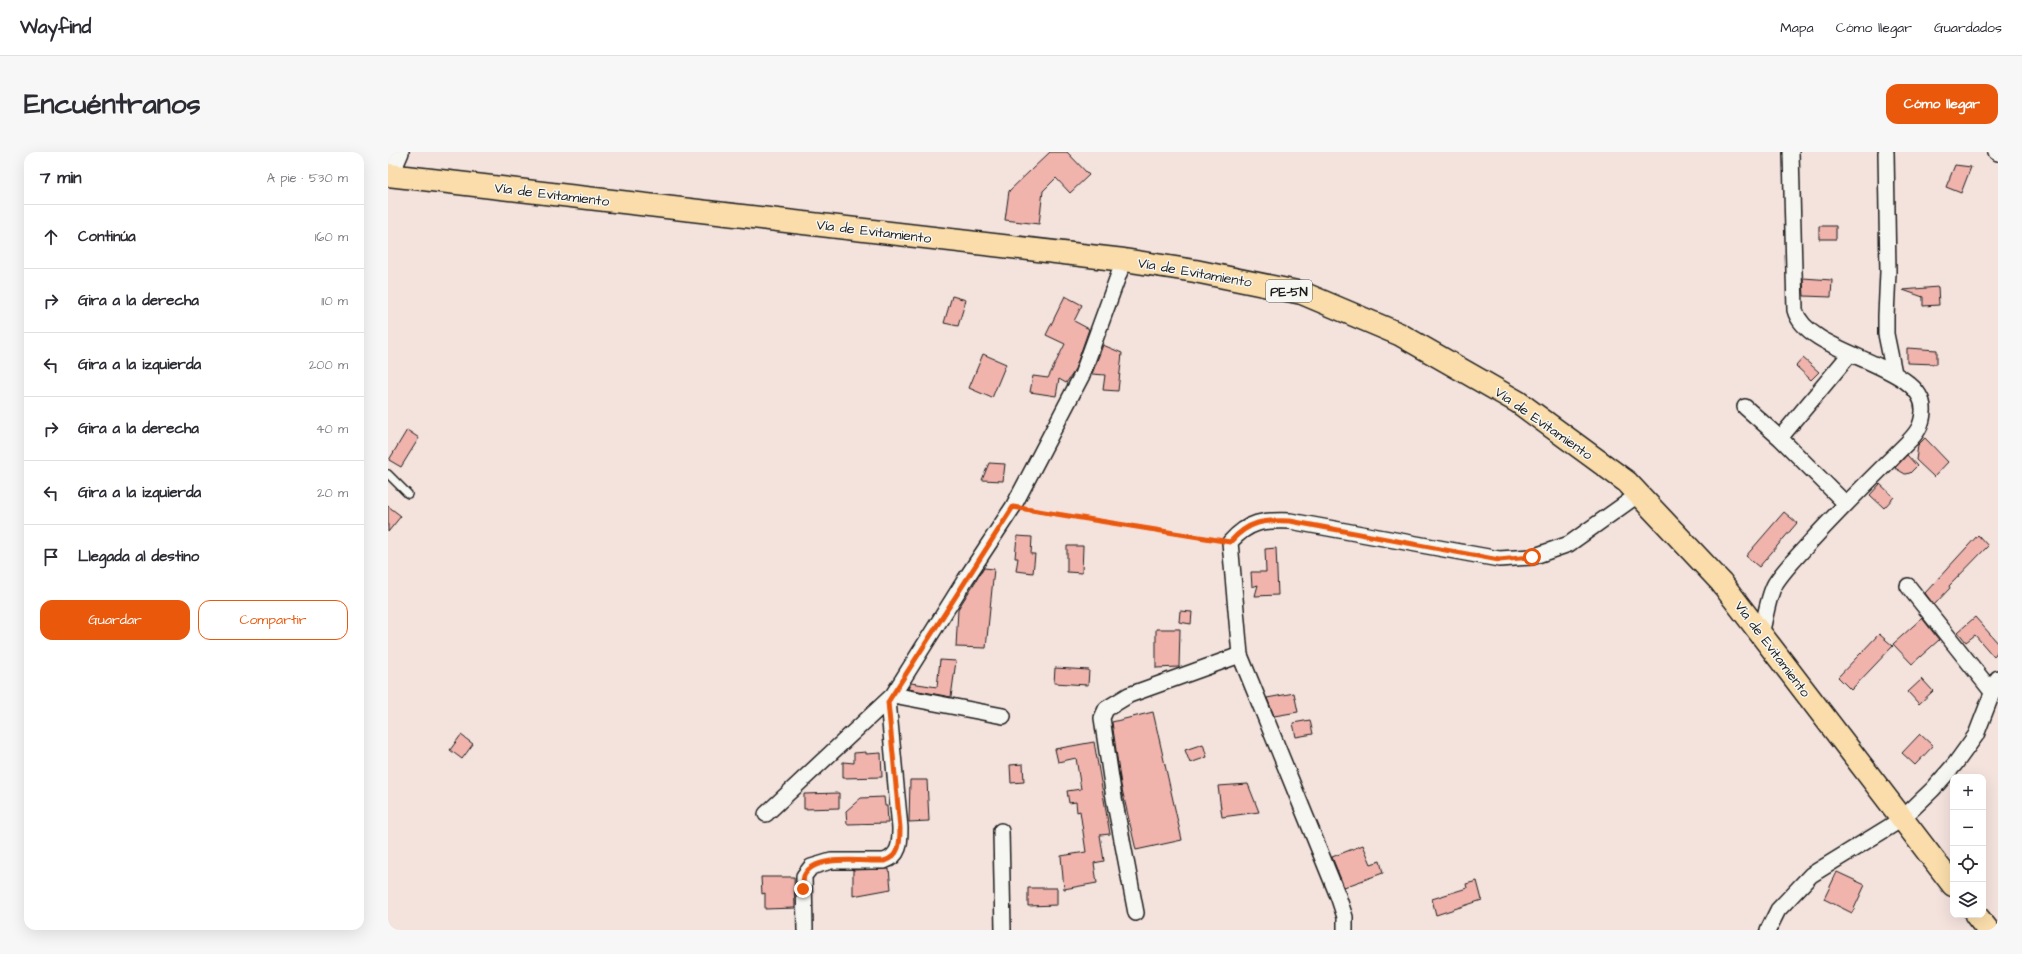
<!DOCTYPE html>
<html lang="es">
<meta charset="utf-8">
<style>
body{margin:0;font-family:"Architects Daughter",sans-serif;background:#f7f7f7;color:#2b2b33}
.controls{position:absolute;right:12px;bottom:12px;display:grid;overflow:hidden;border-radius:8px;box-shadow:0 4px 16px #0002}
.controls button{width:36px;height:36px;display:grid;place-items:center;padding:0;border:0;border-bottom:1px solid #e1e1e2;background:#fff;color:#2b2b33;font:20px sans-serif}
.stop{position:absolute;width:12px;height:12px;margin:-9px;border:3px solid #ea580c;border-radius:50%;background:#fff}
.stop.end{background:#ea580c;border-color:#fff;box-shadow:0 1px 4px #0008}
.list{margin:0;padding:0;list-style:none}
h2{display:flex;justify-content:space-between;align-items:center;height:52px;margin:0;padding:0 16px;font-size:17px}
h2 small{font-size:13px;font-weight:400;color:#7c7c81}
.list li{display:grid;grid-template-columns:26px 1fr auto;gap:12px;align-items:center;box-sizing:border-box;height:64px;padding:0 16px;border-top:1px solid #e1e1e2}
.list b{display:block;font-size:15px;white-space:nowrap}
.list em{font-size:13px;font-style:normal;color:#7c7c81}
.actions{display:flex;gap:8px;padding:12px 16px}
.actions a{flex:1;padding:9px 0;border:1px solid #ea580c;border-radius:12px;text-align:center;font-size:14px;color:#ea580c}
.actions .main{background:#ea580c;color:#fff}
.icon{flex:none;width:22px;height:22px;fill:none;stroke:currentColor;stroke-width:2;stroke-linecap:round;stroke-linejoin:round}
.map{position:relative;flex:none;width:1610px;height:778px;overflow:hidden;border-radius:12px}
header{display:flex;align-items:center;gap:24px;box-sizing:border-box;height:56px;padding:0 20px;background:#fff;border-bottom:1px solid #e1e1e2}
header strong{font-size:19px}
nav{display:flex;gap:22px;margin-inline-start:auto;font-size:14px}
.intro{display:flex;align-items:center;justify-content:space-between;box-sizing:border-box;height:96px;padding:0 24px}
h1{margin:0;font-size:28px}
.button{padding:10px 18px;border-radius:12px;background:#ea580c;color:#fff;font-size:14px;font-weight:700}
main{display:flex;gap:24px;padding:0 24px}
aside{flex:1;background:#fff;border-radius:12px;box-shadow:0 4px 16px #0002}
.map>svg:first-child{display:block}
</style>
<header>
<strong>Wayfind</strong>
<nav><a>Mapa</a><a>Cómo llegar</a><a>Guardados</a></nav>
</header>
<div class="intro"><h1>Encuéntranos</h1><a class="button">Cómo llegar</a></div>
<main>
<aside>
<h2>7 min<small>A pie · 530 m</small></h2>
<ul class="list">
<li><svg class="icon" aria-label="ahead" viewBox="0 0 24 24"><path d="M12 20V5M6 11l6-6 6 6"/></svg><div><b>Continúa</b></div><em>160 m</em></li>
<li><svg class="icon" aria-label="right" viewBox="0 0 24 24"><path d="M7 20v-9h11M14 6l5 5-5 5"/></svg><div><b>Gira a la derecha</b></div><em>110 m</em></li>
<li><svg class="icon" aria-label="left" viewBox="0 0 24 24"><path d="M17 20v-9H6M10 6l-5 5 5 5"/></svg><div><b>Gira a la izquierda</b></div><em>200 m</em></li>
<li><svg class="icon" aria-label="right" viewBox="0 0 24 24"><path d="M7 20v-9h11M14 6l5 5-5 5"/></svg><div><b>Gira a la derecha</b></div><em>40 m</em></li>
<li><svg class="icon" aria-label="left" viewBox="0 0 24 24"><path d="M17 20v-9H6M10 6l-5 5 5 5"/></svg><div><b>Gira a la izquierda</b></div><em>20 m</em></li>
<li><svg class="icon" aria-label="arrive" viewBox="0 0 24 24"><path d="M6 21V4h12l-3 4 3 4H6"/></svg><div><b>Llegada al destino</b></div></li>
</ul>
<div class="actions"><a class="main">Guardar</a><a>Compartir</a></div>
</aside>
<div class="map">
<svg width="1610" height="778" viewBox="0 0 1610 778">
<rect width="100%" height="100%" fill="#f4e2dd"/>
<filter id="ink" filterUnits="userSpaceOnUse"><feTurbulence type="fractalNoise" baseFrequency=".025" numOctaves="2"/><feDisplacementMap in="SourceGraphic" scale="8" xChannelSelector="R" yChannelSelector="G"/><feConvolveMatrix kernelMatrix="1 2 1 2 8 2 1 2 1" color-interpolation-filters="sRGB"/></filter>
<g filter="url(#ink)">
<!-- building -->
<path fill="#f0b4ad" stroke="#1c1c1c" d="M662,0H679L701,23L682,41L668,26L655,39L651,72L617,68L621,39Z
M1567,13L1583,15L1573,41L1558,35Z
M1431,74H1448V87H1431Z
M1415,126L1444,128L1443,145L1416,144Z
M1550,135L1551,153L1535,154V145L1515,138Z
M564,144L578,148L570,174L556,171Z
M677,144L694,153L686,169L701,177L686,220L678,231L671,227L668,244L642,240L645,224L660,226L677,192L658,183Z
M715,193L734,201L730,239L715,238L717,223L704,222Z
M1519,196L1549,198V212L1519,211Z
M595,202L618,212L604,246L581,236Z
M1415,206L1431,220L1423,228L1408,214Z
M19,278L31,286L13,315L1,308Z
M1537,286L1560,310L1546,325L1528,308L1530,293Z
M1519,303L1529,314L1522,321L1517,322L1507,316Z
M601,311L617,312L615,329L594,328Z
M1492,332L1506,345L1496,356L1482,343Z
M0,354L13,364L0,380Z
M1396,360L1409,371L1371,415L1358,404Z
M1590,383L1600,394L1561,434L1562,436L1546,453L1537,441Z
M629,384L644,385L643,402H647L645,421L628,419L630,406H627Z
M679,394H695L694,421L679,420Z
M888,396L890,443L867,444L870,433L864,435L863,420H878L877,397Z
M596,416L606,417L598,496L568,495L570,457Z
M792,459L804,460L803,472L791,470Z
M1587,465L1610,491V498L1606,505L1587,483L1578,490L1570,480Z
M1534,466L1551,488L1524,512L1505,492Z
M768,477H792L791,515L768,516Z
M1491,482L1505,494L1463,538L1450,525Z
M552,508L568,509L563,545L520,537L523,531L549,535Z
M667,516L701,518L700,533L666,531Z
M1534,527L1545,539L1531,552L1520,540Z
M906,541L910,560L886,564L879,546Z
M765,560L794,688L748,698L733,633L724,570Z
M922,568L925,582L908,585L905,571Z
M1532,582L1545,594L1527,613L1514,601Z
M73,583L85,592L74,607L62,598Z
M706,590L722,682L712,683L716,709L706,711L709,731L676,737L673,704L698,700L692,659L689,660L688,650L681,651L679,639L693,637L688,606L670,610L667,597Z
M815,592L819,605L802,611L797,598Z
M478,600V602L493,601L494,625L455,626V610L466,611V601Z
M635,612L636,630L623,631L622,613Z
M522,628H539L541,669L521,670Z
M860,632L871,660L834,665L830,634Z
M451,641V656L416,657V642Z
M496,645L497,654H499L500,671L459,672L458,659L473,646Z
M975,693L983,712L992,709L995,721L956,735L944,705Z
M501,717L503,737L465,744V718Z
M1449,720L1477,733L1464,761L1436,747Z
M373,725H406L407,756L377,757V741L374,742Z
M1089,729L1094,748L1048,763L1044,747L1079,736L1078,732Z
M640,736H669V753L640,754Z"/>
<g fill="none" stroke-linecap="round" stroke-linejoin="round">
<!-- lane casing -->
<g stroke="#1c1c1c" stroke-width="10">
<path id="lane" d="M0,322L20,342"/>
</g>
<!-- street casing -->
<g stroke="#1c1c1c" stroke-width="18">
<path id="street" d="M1498,0L1500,120L1498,164V182L1506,221
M1608,0L1610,1
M1357,255L1392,286L1457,351
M1392,286L1462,202
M1520,434L1605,541
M1373,482C1377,468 1380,444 1387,432C1397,416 1412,402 1424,388C1455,354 1487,323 1519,291C1529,281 1534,274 1535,260C1539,211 1419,204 1407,158L1403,0
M505,543L615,564
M378,662L505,543L577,428L625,355L694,223L736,108
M613,679L615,778
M748,761L726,646L714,566L718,557L741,543L852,503
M417,778L416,724L423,715L443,709H496C512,704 512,691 512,676L500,549
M957,778V765L950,744L852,503L842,390C861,369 875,368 902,369L1111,407L1144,405L1181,392L1251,342
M1380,778L1390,758L1423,723L1514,667L1545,637L1567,612L1588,583L1610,526"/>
</g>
<!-- secondary casing -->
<g stroke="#1c1c1c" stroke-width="24">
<path id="secondary" d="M0,23L10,0"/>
</g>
<!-- highway casing -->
<g stroke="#1c1c1c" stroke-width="25">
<path id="highway" d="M0,23L736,108L807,119L914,141L1011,182L1130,250L1239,330L1333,430L1565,733
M1588,763L1600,778"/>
</g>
<!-- path -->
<path stroke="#1c1c1c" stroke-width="2.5" stroke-dasharray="1 3" stroke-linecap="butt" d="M638,357L830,388"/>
<!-- lane -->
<use href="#lane" stroke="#f6f6f2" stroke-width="7"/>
<!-- street -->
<use href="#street" stroke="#f6f6f2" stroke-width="15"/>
<!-- secondary -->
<use href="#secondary" stroke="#f6f6f2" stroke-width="21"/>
<!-- highway -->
<use href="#highway" stroke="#faddab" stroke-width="22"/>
</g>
</g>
<g fill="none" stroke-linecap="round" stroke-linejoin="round" filter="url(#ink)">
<!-- route -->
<path stroke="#ea580c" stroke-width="5" d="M415,737C415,733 415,727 416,724C426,701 476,710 496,709C512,704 512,691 512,676L500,550L625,355L842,390C861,369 875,368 902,369L1111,408L1144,405"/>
</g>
<g text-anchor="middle" stroke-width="3" stroke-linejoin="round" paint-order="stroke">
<!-- shield labels -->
<rect fill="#f6f6f2" stroke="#5d5d5c" stroke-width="1" x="878" y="128" width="46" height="22" rx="3"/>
<g font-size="13" font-weight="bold" fill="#1c1c1c">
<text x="901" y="144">PE-5N</text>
</g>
<!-- street labels -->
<g font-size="14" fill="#1c1c1c" stroke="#f6f6f2">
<text transform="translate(164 42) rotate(7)" y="5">Vía de Evitamiento</text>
<text transform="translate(486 79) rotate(7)" y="5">Vía de Evitamiento</text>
<text transform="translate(807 120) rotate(10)" y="5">Vía de Evitamiento</text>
<text transform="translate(1156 271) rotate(35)" y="5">Vía de Evitamiento</text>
<text transform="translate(1385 497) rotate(53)" y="5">Vía de Evitamiento</text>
</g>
</g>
</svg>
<div class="controls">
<button>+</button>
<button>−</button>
<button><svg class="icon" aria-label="locate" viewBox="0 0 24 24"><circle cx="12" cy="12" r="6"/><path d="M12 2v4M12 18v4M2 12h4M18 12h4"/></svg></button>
<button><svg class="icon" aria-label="layers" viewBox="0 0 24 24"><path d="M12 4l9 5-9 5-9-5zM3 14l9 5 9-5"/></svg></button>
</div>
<div class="stop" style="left:1144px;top:405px"></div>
<div class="stop end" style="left:415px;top:737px"></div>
</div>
</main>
